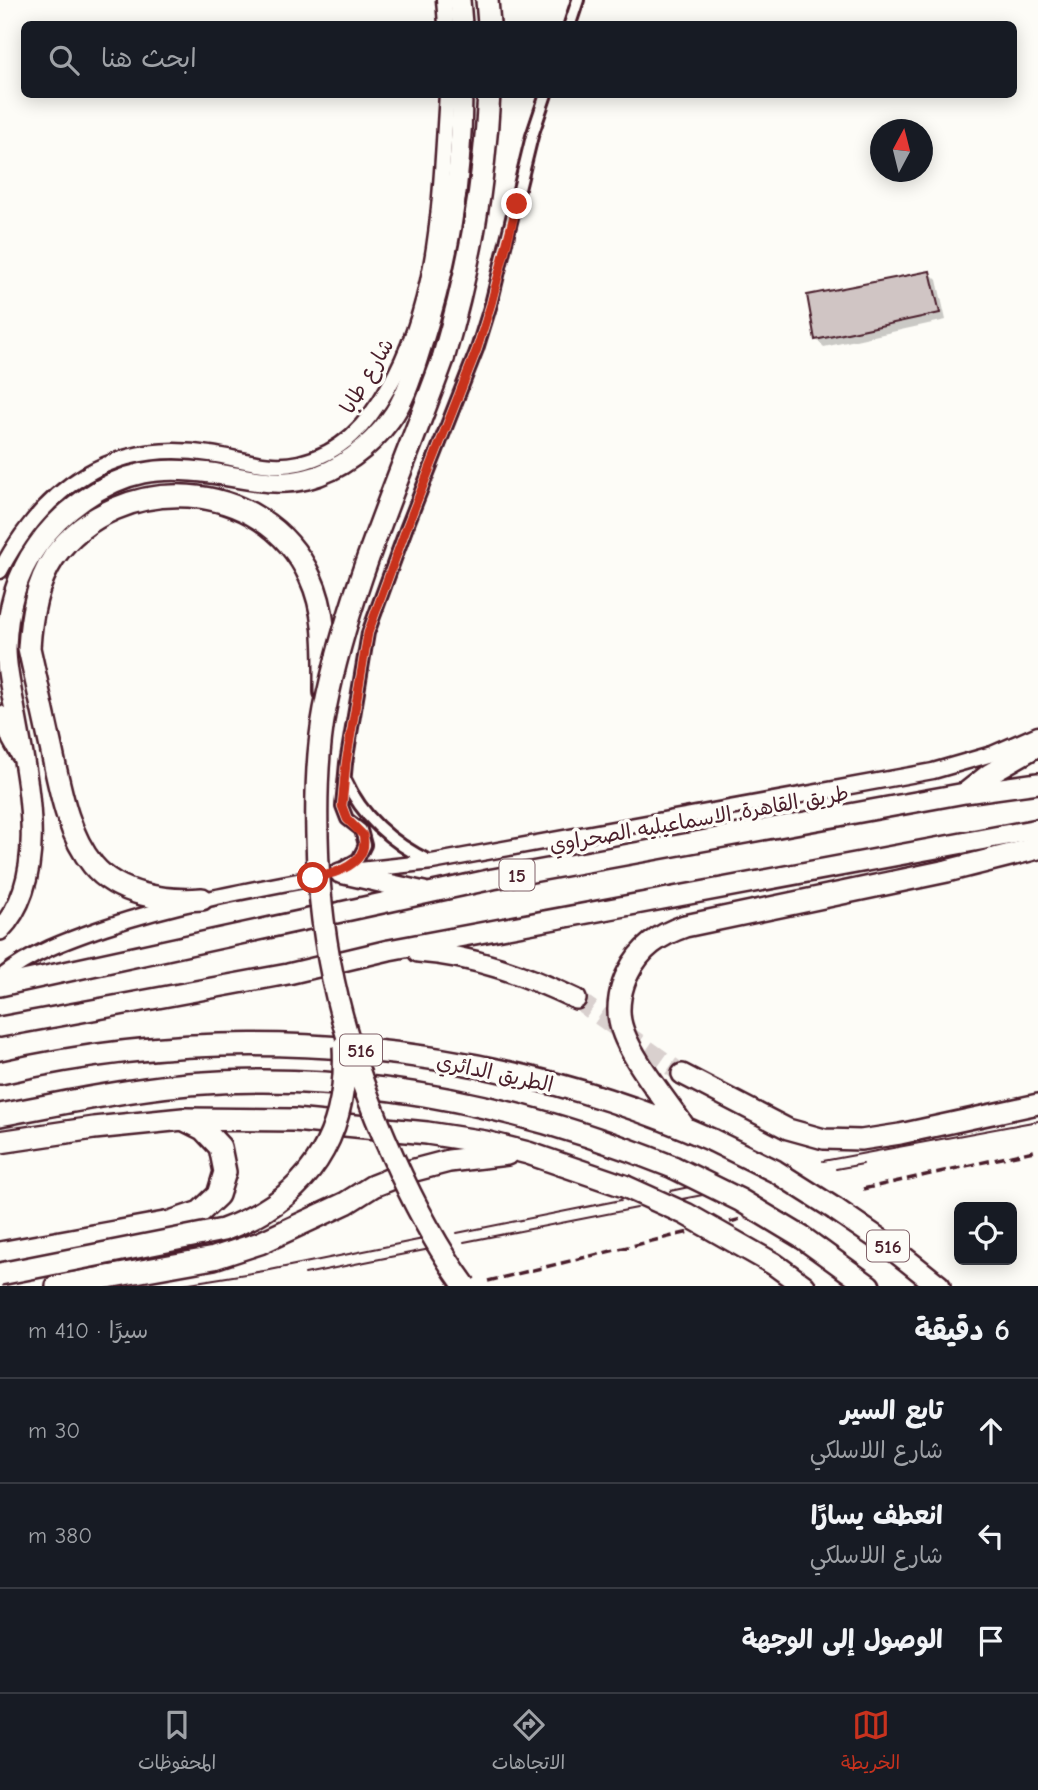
<!DOCTYPE html>
<html lang="ar">
<meta charset="utf-8">
<style>
body{margin:0;font-family:"Comic Neue","Playpen Sans Arabic",sans-serif;background:#242831;color:#f1f3f6;direction:rtl}
.controls{position:absolute;right:21px;bottom:21px;display:grid;overflow:hidden;border-radius:10px;box-shadow:0 4px 18px #0003}
.controls button{width:63px;height:63px;display:grid;place-items:center;padding:0;border:0;border-bottom:2px solid #363941;background:#171b24;color:#f1f3f6;font:35px sans-serif}
.compass{position:absolute;left:870px;top:119px;width:63px;height:63px;border-radius:50%;background:#171b24;box-shadow:0 4px 18px #0003;rotate:7deg}
.stop{position:absolute;width:21px;height:21px;margin:-16px;border:5px solid #c8321e;border-radius:50%;background:#fff}
.stop.end{background:#c8321e;border-color:#fff;box-shadow:0 2px 7px #0008}
.list{margin:0;padding:0;list-style:none}
h2{display:flex;justify-content:space-between;align-items:center;height:91px;margin:0;padding:0 28px;font-size:30px}
h2 small{font-size:23px;font-weight:400;color:#9ea1a6}
.list li{display:grid;grid-template-columns:46px 1fr auto;gap:21px;align-items:center;box-sizing:border-box;height:105px;padding:0 28px;border-top:2px solid #363941}
.list b{display:block;font-size:26px;white-space:nowrap}
.list p{margin:0;font-size:23px;white-space:nowrap;color:#9ea1a6}
.list em{font-size:23px;font-style:normal;color:#9ea1a6}
.icon{flex:none;width:38px;height:38px;fill:none;stroke:currentColor;stroke-width:2;stroke-linecap:round;stroke-linejoin:round}
.map{position:relative;flex:none;width:1038px;height:1286px;overflow:hidden;direction:ltr}
.search{position:absolute;background:#171b24;box-shadow:0 4px 18px #0003;left:21px;right:21px;top:21px;height:77px;display:flex;align-items:center;gap:18px;box-sizing:border-box;padding:0 24px;border-radius:10px;color:#9ea1a6;font-size:26px}
.sheet{height:406px;background:#171b24}
nav{display:flex;justify-content:space-around;align-items:center;box-sizing:border-box;height:98px;border-top:2px solid #363941;background:#171b24;font-size:19px;color:#9ea1a6}
nav a{display:grid;justify-items:center;gap:4px}
nav .on{color:#c8321e}
.map>svg:first-child{display:block}
</style>
<div class="map">
<svg width="1038" height="1286" viewBox="0 0 1038 1286">
<rect width="100%" height="100%" fill="#fdfcf7"/>
<filter id="ink" filterUnits="userSpaceOnUse"><feTurbulence type="fractalNoise" baseFrequency=".0143" numOctaves="2"/><feDisplacementMap in="SourceGraphic" scale="14" xChannelSelector="R" yChannelSelector="G"/><feConvolveMatrix kernelMatrix="1 2 1 2 8 2 1 2 1" color-interpolation-filters="sRGB"/></filter>
<g filter="url(#ink)">
<!-- shadow -->
<path fill="#0003" d="M930,273L937,280L946,320L824,347L816,339Z"/>
<!-- building -->
<path fill="#d0c5c4" stroke="#4a1f2b" stroke-width="2" d="M930,271L940,313L815,340L807,295Z"/>
<g fill="none" stroke-linecap="round" stroke-linejoin="round">
<!-- trunk-tunnel -->
<path stroke="#d9d0ce" stroke-width="19" stroke-dasharray="19 10" stroke-linecap="butt" d="M576,999L682,1074"/>
<!-- minor casing -->
<g stroke="#4a1f2b" stroke-width="16">
<path id="minor" d="M570,24L578,0
M346,781C363,819 394,844 431,862
M337,871L358,859L365,845L361,830L347,819L342,806L346,763L368,633L406,529L477,349L491,304L532,136L546,94"/>
</g>
<!-- tertiary casing -->
<g stroke="#4a1f2b" stroke-width="19">
<path id="tertiary" d="M444,0L446,24
M0,571C44,487 113,438 210,454C240,458 267,470 299,463C342,453 367,425 388,388C440,299 440,195 447,94
M0,713L10,740L19,756
M351,871L432,862L933,771L992,754L1038,734
M0,978C31,953 67,940 105,927C177,903 250,890 324,876"/>
</g>
<!-- trunk casing -->
<g stroke="#4a1f2b" stroke-width="24">
<path id="trunk" d="M460,0L462,24
M965,793L989,774L1038,746
M340,873L424,892
M0,930C53,875 25,771 14,705C10,686 6,667 6,648C7,612 16,575 37,546C60,512 103,481 143,473C166,468 189,470 211,473C244,478 274,487 307,479C340,471 370,447 390,420C406,399 413,372 421,347C448,263 462,183 462,94
M418,952C475,956 525,975 576,999
M0,986L493,879L965,793L1038,783
M0,1027L288,974L389,950L1038,829
M682,1074L788,1129L824,1139L861,1140L900,1134L1038,1104"/>
</g>
<!-- motorway casing -->
<g stroke="#4a1f2b" stroke-width="26">
<path id="motorway" d="M487,0L489,24
M443,359C469,269 484,189 489,94
M202,899C166,902 118,895 93,865C66,832 59,783 50,743C43,711 36,680 29,648C31,616 36,584 54,557C118,469 264,476 310,577C327,613 325,653 325,692
M0,1073C232,1019 494,1042 712,1140
M0,1115C62,1103 125,1090 188,1084C355,1070 520,1105 673,1167
M684,1127C665,1099 626,1053 620,1021C617,1006 621,986 628,973C640,948 659,935 685,926L947,871L1038,848
M0,1142L94,1128L183,1119L294,1120L427,1133L485,1142L528,1153L624,1186
M835,1209L889,1246L939,1286
M803,1238L869,1286
M0,1253L170,1222L200,1212L218,1195L225,1172L220,1147L203,1129L185,1120
M774,1264L804,1286
M57,1286L214,1258L260,1243L346,1203L373,1186L411,1171L449,1161L507,1154"/>
</g>
<!-- minor -->
<use href="#minor" stroke="#fdfcf7" stroke-width="10"/>
<!-- tertiary -->
<use href="#tertiary" stroke="#fdfcf7" stroke-width="14"/>
<!-- trunk -->
<use href="#trunk" stroke="#fdfcf7" stroke-width="19"/>
<!-- motorway -->
<use href="#motorway" stroke="#fdfcf7" stroke-width="21"/>
<!-- tram -->
<path stroke="#4a1f2b" stroke-width="2" d="M823,1161L1038,1121
M836,1169L863,1164
M670,1191L694,1186
M682,1199L713,1193
M457,1233L621,1200
M464,1242L637,1208
M305,1274L435,1248
M171,1286L270,1270L428,1238"/>
<!-- rail -->
<path stroke="#4a1f2b" stroke-width="3.5" stroke-dasharray="10 5" stroke-linecap="butt" d="M863,1189L1038,1150
M730,1222L748,1217
M488,1281L689,1232
M457,1286H458"/>
<!-- motorway-bridge casing -->
<g stroke="#4a1f2b" stroke-width="26" stroke-linecap="butt">
<path id="motorway-bridge" d="M443,359C401,475 349,588 325,709C317,751 316,793 317,836C319,952 345,1051 393,1157C413,1202 436,1246 465,1286
M712,1140L775,1171L835,1209
M673,1167L740,1200L803,1238
M624,1186L686,1214L774,1264
M0,1274L223,1230C308,1199 349,1136 344,1046"/>
</g>
<!-- motorway-bridge -->
<use href="#motorway-bridge" stroke="#fdfcf7" stroke-width="21"/>
</g>
</g>
<g fill="none" stroke-linecap="round" stroke-linejoin="round" filter="url(#ink)">
<!-- route -->
<path stroke="#c8321e" stroke-width="9" d="M313,878C335,874 370,864 363,835L347,819L342,806L346,763L368,633L406,529L477,349L491,304L517,204"/>
</g>
<g text-anchor="middle" stroke-width="7" stroke-linejoin="round" paint-order="stroke">
<!-- shield labels -->
<g fill="#fdfcf7" stroke="#806168" stroke-width="2">
<rect x="499.5" y="859.5" width="35" height="31" rx="5"/>
<rect x="340" y="1034.5" width="42" height="31" rx="5"/>
<rect x="867" y="1230.5" width="42" height="31" rx="5"/>
</g>
<g font-size="19" font-weight="bold" fill="#4a1f2b">
<text x="517" y="882">15</text>
<text x="361" y="1057">516</text>
<text x="888" y="1253">516</text>
</g>
<!-- street labels -->
<g font-size="21" fill="#4a1f2b" stroke="#fdfcf7">
<text transform="translate(367 376) rotate(-59)" y="7">شارع طابا</text>
<text transform="translate(699 819) rotate(-10)" y="7">طريق القاهرة, الاسماعيليه الصحراوي</text>
<text transform="translate(495 1073) rotate(12)" y="7">الطريق الدائري</text>
</g>
</g>
</svg>
<div class="controls">
<button><svg class="icon" aria-label="locate" viewBox="0 0 24 24"><circle cx="12" cy="12" r="6"/><path d="M12 2v4M12 18v4M2 12h4M18 12h4"/></svg></button>
</div>
<svg class="compass" viewBox="-18 -18 36 36"><path d="M0-13l5 13h-10z" fill="#e53935"/><path d="M0 13l5-13h-10z" fill="#9ea1a6"/></svg>
<div class="stop" style="left:313px;top:878px"></div>
<div class="stop end" style="left:517px;top:204px"></div>
<div class="search"><svg class="icon" aria-label="search" viewBox="0 0 24 24"><circle cx="10" cy="10" r="6"/><path d="M15 15l6 6"/></svg>ابحث هنا</div>
</div>
<section class="sheet">
<h2>6 دقيقة<small>سيرًا · 410 m</small></h2>
<ul class="list">
<li><svg class="icon" aria-label="ahead" viewBox="0 0 24 24"><path d="M12 20V5M6 11l6-6 6 6"/></svg><div><b>تابع السير</b><p>شارع اللاسلكي</p></div><em>30 m</em></li>
<li><svg class="icon" aria-label="left" viewBox="0 0 24 24"><path d="M17 20v-9H6M10 6l-5 5 5 5"/></svg><div><b>انعطف يسارًا</b><p>شارع اللاسلكي</p></div><em>380 m</em></li>
<li><svg class="icon" aria-label="arrive" viewBox="0 0 24 24"><path d="M6 21V4h12l-3 4 3 4H6"/></svg><div><b>الوصول إلى الوجهة</b></div></li>
</ul>
</section>
<nav>
<a class="on"><svg class="icon" aria-label="map" viewBox="0 0 24 24"><path d="M3 6l6-2 6 2 6-2v14l-6 2-6-2-6 2zM9 4v14M15 6v14"/></svg>الخريطة</a>
<a><svg class="icon" aria-label="directions" viewBox="0 0 24 24"><path d="M12 3l9 9-9 9-9-9zM9 14v-3h6M13 9l2 2-2 2"/></svg>الاتجاهات</a>
<a><svg class="icon" aria-label="saved" viewBox="0 0 24 24"><path d="M7 4h10v16l-5-4-5 4z"/></svg>المحفوظات</a>
</nav>
